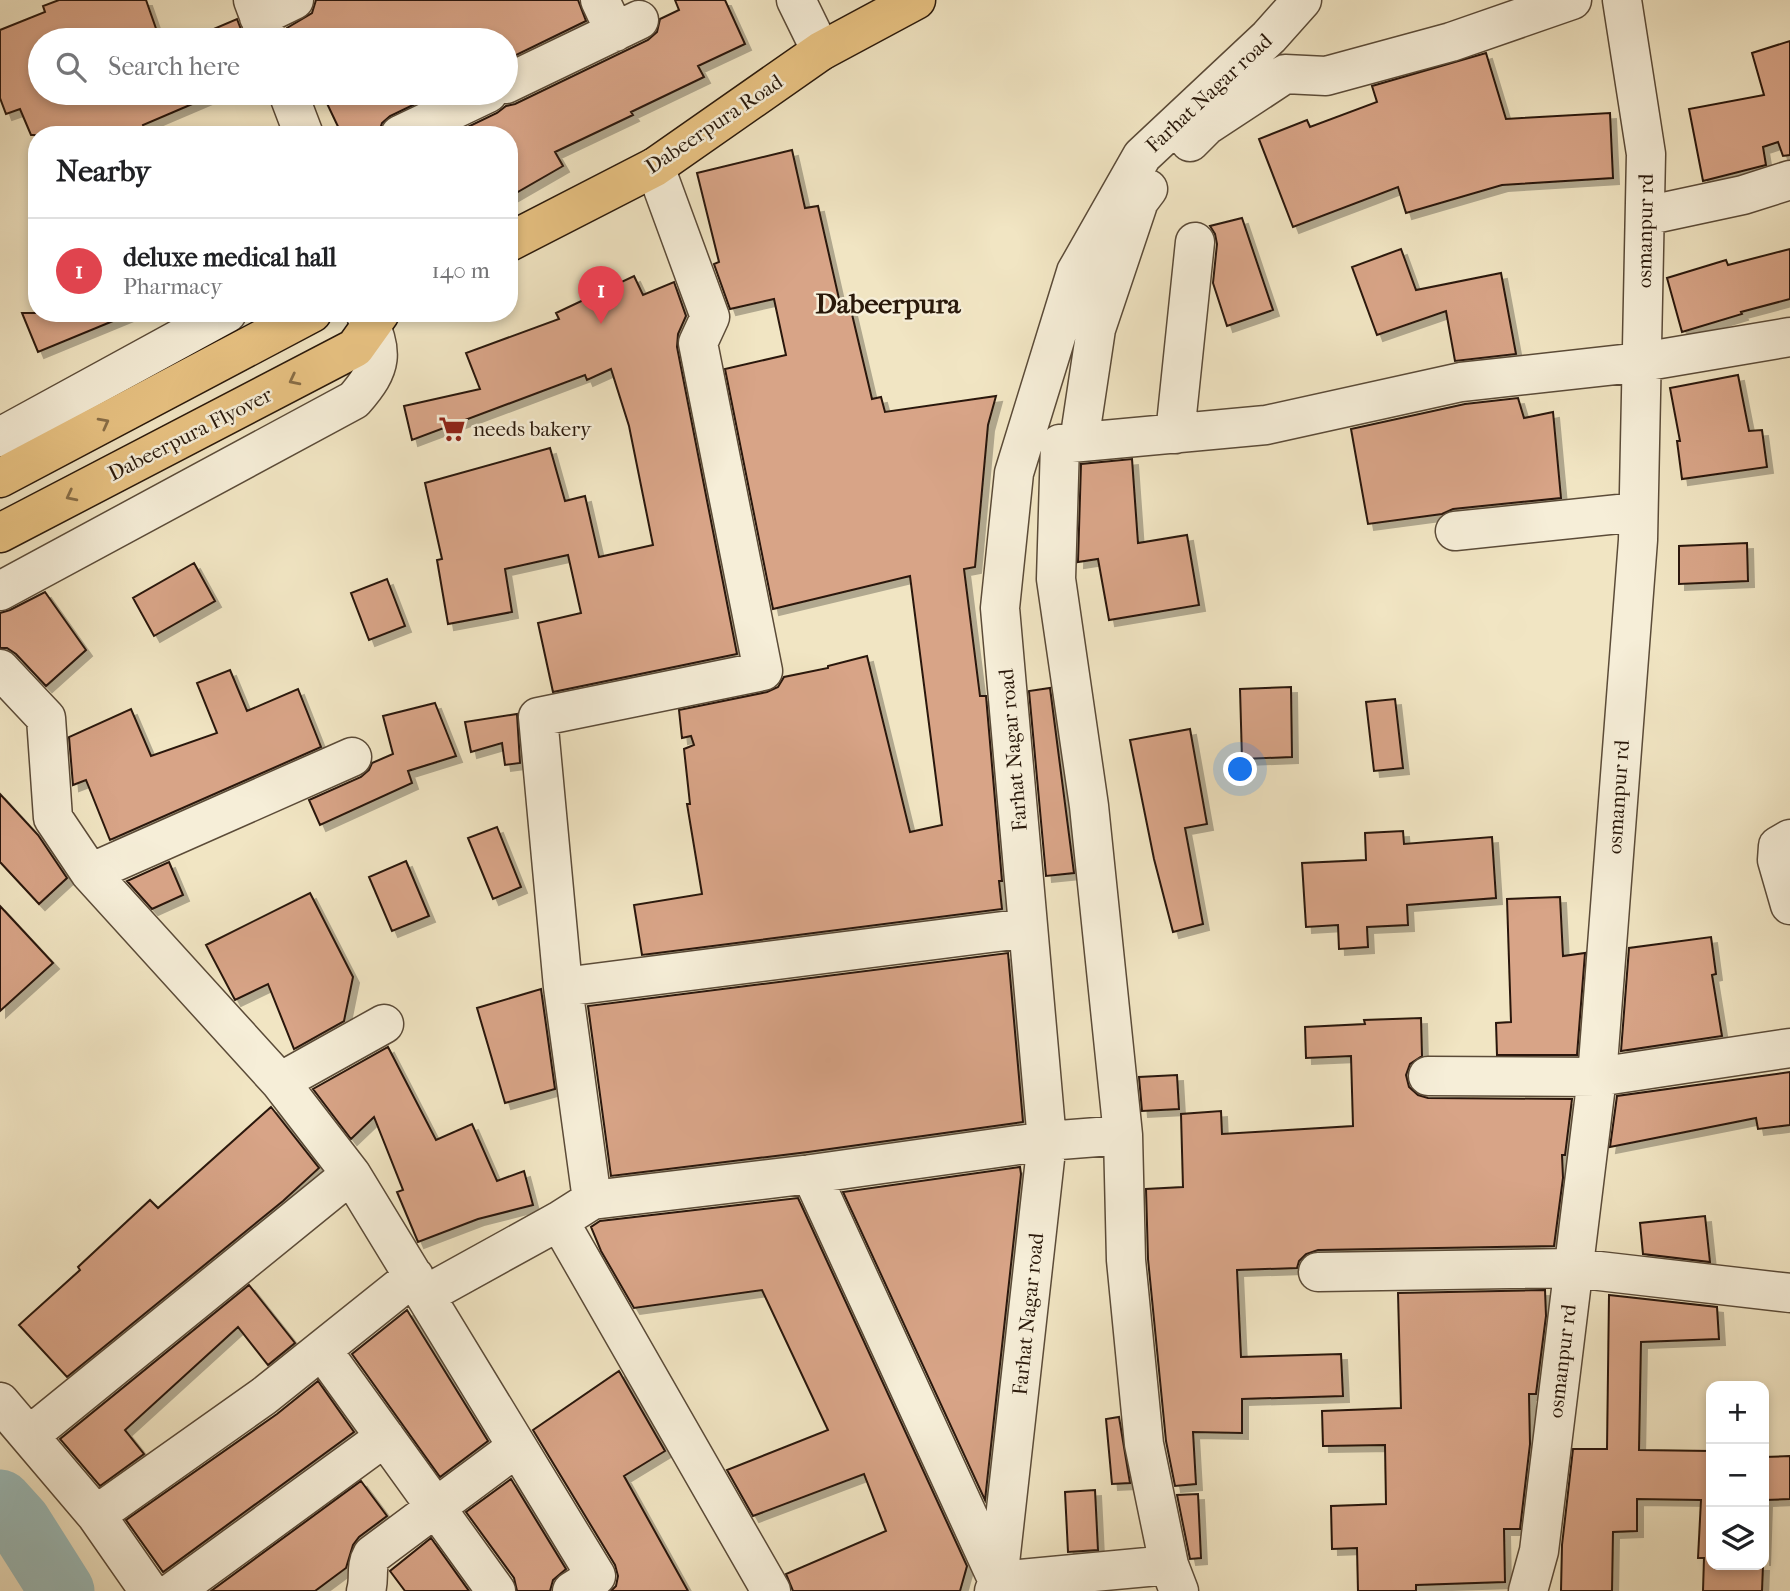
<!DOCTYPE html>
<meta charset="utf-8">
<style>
body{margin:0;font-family:"IM FELL French Canon",serif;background:#f2f2f2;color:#202124}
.controls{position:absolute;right:21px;bottom:21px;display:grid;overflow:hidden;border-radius:14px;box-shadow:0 4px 10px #0003}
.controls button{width:63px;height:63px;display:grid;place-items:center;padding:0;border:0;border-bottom:2px solid #e0e0e0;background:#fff;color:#202124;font:35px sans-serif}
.you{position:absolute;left:1241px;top:770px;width:24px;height:24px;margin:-18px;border:5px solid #fff;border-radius:50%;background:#1a73e8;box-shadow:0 0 0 10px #1a73e833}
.badge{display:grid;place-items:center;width:46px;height:46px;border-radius:50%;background:#8f2418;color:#fff;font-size:23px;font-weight:700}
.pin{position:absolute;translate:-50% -58px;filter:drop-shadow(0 2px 4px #0008)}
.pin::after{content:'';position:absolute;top:37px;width:24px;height:21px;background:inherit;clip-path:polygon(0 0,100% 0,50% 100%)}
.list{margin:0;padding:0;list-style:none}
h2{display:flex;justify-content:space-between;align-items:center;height:91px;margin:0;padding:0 28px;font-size:30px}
h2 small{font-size:23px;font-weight:400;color:#757577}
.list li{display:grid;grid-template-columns:46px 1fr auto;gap:21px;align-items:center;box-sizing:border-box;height:105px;padding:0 28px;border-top:2px solid #e0e0e0}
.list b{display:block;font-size:26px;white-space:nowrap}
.list p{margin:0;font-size:23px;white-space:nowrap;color:#757577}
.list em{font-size:23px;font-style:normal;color:#757577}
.icon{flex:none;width:38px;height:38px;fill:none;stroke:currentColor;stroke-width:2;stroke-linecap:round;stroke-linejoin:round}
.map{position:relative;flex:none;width:1790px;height:1591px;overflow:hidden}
.search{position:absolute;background:#fff;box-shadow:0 4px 10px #0003;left:28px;top:28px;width:490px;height:77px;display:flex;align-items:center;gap:18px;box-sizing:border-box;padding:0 24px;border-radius:38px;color:#757577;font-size:26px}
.panel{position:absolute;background:#fff;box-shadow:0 4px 10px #0003;left:28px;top:126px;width:490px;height:196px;border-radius:28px}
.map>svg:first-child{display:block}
</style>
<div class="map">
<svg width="1790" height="1591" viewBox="0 0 1790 1591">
<defs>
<filter id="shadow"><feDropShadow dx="6" dy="6" stdDeviation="0" flood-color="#0004"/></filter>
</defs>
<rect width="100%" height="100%" fill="#f1e5c3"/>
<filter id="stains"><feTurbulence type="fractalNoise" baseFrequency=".00286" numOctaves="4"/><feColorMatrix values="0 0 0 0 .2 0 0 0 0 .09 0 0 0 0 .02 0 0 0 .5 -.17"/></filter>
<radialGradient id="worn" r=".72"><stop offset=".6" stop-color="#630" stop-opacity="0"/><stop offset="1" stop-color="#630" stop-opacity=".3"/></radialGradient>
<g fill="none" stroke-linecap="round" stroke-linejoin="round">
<!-- river -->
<path stroke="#9cbdbb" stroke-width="65" d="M0,1502L19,1523L62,1591"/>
</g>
<!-- building -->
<path fill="#d8a487" stroke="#29180a" stroke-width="2" filter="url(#shadow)" d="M59,0H146L160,40H40V93H218L143,125L147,135H31L20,109L6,114L0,98V30L45,12L43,6Z
M316,0H578L586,21L506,60V40H289L287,28L312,13Z
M675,0H725L745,44L698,66L704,77L631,112L633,115L555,152L563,166L509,197V135H451L497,113L506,106L515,104L648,40L657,32L660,19L679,10Z
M237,19L245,40H188Z
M1790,41V155L1783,156L1778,142L1763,147L1766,165L1703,181L1689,109L1764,95L1752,53Z
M1486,53L1506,119L1610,113L1613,178L1502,185L1406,213L1398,187L1293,227L1259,139L1307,120L1310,127L1377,102L1372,86Z
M322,93H438L390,116L382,123L378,135H342Z
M792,150L805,208L818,206L842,312L851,310L872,399L881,397L885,412L996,396L988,425L975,567L964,569L980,696H986L1002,881H999L1002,909L642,955L634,905L702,894L687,804H690L684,749L694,745L691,736L682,738L679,710L767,692L778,687L784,677L828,668V666L867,656L910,832L942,825L910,576L773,609L725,369L786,355L774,299L730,309L714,264L719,262L697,173Z
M1242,218L1273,310L1227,326L1213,283L1217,244L1215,234L1210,226Z
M1401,249L1416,290L1501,273L1516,354L1455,361L1446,311L1377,335L1352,267Z
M1790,249V299L1741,312L1742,314L1682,332L1667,278L1726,260L1728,265Z
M634,276L643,295L674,282L686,316L678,334L677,347L737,654L553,692L538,623L581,613L568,555L505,569L512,612L448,624L437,560L442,559L425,483L550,448L565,501L585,496L599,557L653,545L629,426L611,369L587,380L585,375L412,440L404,406L480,389L466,353L559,319L556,313Z
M22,313H130V314L38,352Z
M1738,375L1749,431L1762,430L1767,467L1682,479L1677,441H1680L1670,388Z
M1518,398L1524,418L1553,412L1561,498L1453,509L1442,514L1368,524L1351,429L1465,404Z
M1132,459L1138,543L1187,535L1199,605L1109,620L1098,559L1078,562L1081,464Z
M1747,543L1748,581L1679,584V546Z
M194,563L215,601L154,636L133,598Z
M387,579L405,626L369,640L351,593Z
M45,592L86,650L46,686L16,654L7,648H0V613L10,610Z
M230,670L247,711L298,689L321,747L110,840L86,780L73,785L69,737L131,709L151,756L217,733L197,683Z
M1291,687L1292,757L1242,759L1240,689Z
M1050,688L1074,873L1046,876L1029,691Z
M1395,699L1403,768L1374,771L1366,702Z
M435,703L456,756L408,771L412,783L320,825L309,800L361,777L369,770L372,763L393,754L383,716Z
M517,714L520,763L505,765L502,743L471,752L465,722Z
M1190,729L1207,824L1185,828L1203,924L1173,932L1154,859L1130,740Z
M0,794L38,835L67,878L39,904L0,862Z
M497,827L521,887L493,899L468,838Z
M1403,831L1404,844L1492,837L1496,898L1407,905L1408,925L1367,927L1368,947L1339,949L1338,925L1306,927L1302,863L1366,860L1365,833Z
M406,861L429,916L392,931L369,877Z
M169,862L183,895L152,909L127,881Z
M310,893L353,977L344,1021L294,1049L268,984L235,1000L206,945Z
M1560,897L1563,956L1585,953L1577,1055H1497L1496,1023L1511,1022L1507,899Z
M0,906L53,963L0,1011Z
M1711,937L1716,974L1712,975L1722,1036L1621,1051L1629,948Z
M1008,953L1023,1122L808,1152L611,1176L588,1006Z
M541,989L555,1089L505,1103L477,1008Z
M1421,1018L1422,1056L1410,1064L1406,1075L1409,1087L1418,1095L1428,1098L1572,1099L1565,1155H1562L1563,1178L1554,1246L1318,1250L1306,1254L1299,1261L1297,1268L1237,1270L1241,1357L1341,1354L1343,1396L1242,1399V1433L1193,1432L1196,1484L1175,1486L1166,1441L1148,1259L1146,1189L1183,1187L1181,1114L1221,1111L1222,1134L1353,1126L1351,1056L1306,1058L1305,1027L1365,1024L1364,1020Z
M388,1047L436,1140L472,1124L497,1181L524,1171L533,1205L478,1219L418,1242L397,1192L403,1190L374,1117L351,1139L313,1089Z
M1790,1072V1125L1758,1129L1756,1118L1610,1147L1617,1096Z
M1177,1075L1179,1109L1142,1111L1139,1077Z
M271,1107L319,1168L283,1201L67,1377L19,1325L80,1270L78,1267L150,1200L158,1208Z
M1020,1167L1021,1174L985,1500L843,1192Z
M798,1198L967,1566L960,1591H793L786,1574L886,1531L864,1474L753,1516L727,1470L828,1430L762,1290L634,1308L601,1251L591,1227L600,1221Z
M1705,1216L1710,1262L1643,1254L1640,1223Z
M249,1285L295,1343L268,1365L238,1327L125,1430L144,1454L100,1486L60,1439Z
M1545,1290L1546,1316L1536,1394H1529L1530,1444L1520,1529H1504L1505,1582L1416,1585V1591H1358L1357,1548L1332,1549L1331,1506L1386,1504L1385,1445L1323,1446L1322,1411L1401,1408L1398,1293Z
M1609,1295L1717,1307L1719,1339L1641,1342L1639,1450L1711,1451V1565H1763L1762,1591H1703L1704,1558H1698L1701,1500L1637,1499V1531L1613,1532L1612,1591H1561L1562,1545L1573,1449H1607Z
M407,1310L488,1441L440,1477L352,1354Z
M619,1371L665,1451L624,1476L688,1591H611L616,1586L618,1576L615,1565L533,1430Z
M318,1381L354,1432L163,1572L126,1520L277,1414Z
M1119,1417L1130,1483L1112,1484L1106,1419Z
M1790,1456V1499L1766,1500L1764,1560V1457Z
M511,1479L566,1569L553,1580L550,1591H517L514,1578L466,1512Z
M361,1481L387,1516L359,1537L353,1545L346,1568L315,1591H211Z
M1095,1490L1098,1550L1068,1552L1065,1492Z
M1198,1494L1201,1558L1190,1559L1177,1495Z
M431,1538L469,1591H405L390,1571Z"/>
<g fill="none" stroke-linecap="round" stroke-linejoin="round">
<!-- minor casing -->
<g stroke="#5b4b38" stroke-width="41">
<path id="minor" d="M253,0L268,40
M600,0L615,32
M796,0L821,51
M259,17L294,0
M506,84L639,20
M288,93L304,135
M400,135L488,93
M1190,142L1206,126L1285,74L1326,76L1451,42L1572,0
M1645,216L1743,195L1790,180
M1175,434L1195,242
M0,437L227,313
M1079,442L1096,329L1139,201L1148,189
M1455,531L1638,512
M0,591L354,400C383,367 384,353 365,313
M0,669L46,718L53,818L90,873L280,1082L351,1174L596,1576L572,1591
M1790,839L1778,846L1777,860L1790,905
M90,873L352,757
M563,987L1028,928
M1428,1076L1597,1077L1790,1048
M280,1082L384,1024
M811,1174L998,1581L1169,1565
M592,1200L563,987L538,717L763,671L698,343L710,317L655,167
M559,1221L771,1591
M1318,1272L1573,1268L1790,1293
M425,1295L559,1221L592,1200L811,1174L1047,1141L1123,1135
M322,1350L496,1591
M0,1402L96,1515L149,1591
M30,1435L351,1174
M96,1515L264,1396L414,1276
M174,1591L385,1437
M366,1591C370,1578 365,1567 372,1555L517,1447
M994,1591L998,1581L1047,1141L1000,608L1014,473L1076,272L1142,156L1269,37L1302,0
M1179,1591L1169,1565L1144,1444L1126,1260L1123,1135L1089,806L1056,579L1060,444L1266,425L1461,382L1642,362L1790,337
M1528,1591L1539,1551L1597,1077L1638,540L1646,154L1622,0"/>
</g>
<!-- major casing -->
<g stroke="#29180a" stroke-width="41">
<path id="major" d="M509,242L655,167L821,51L916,0
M0,478L312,313
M0,533L355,348L380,313"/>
</g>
<!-- minor -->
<use href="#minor" stroke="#f6eed8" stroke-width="38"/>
<!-- major -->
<use href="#major" stroke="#e8c282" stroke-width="38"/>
</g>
<!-- one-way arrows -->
<defs><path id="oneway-chevron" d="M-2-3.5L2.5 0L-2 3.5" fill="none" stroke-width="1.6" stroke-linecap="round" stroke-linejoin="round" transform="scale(1.75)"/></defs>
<g stroke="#886d46">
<use href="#oneway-chevron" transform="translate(294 380) rotate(153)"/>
<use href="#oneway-chevron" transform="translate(104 423) rotate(-28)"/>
<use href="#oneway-chevron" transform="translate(71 496) rotate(153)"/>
</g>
<!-- icons -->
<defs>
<g id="supermarket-bare" transform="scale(2.1)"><path d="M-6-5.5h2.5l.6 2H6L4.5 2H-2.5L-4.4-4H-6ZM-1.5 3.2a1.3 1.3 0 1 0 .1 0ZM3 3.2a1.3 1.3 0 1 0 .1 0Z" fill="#8f2418" stroke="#f6eed8" stroke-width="2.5" paint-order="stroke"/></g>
</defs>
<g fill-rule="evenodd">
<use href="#supermarket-bare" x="452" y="429"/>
</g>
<g text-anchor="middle" stroke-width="5" stroke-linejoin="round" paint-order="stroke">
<!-- street labels -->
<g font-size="21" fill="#29180a" stroke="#f6eed8">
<text transform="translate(1209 93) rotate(-43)" y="7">Farhat Nagar road</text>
<text transform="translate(714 124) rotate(-34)" y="7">Dabeerpura Road</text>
<text transform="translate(1645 231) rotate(-89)" y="7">osmanpur rd</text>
<text transform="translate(190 434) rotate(-27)" y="7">Dabeerpura Flyover</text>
<text transform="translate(1013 750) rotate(-95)" y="7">Farhat Nagar road</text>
<text transform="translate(1618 797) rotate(-86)" y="7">osmanpur rd</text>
<text transform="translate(1028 1314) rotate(-84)" y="7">Farhat Nagar road</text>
<text transform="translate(1562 1361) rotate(-83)" y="7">osmanpur rd</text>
</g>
<!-- poi labels -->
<g font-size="21" fill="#29180a" stroke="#f6eed8" text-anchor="start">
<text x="473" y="436">needs bakery</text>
</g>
<!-- district labels -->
<g font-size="28" font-weight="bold" fill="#29180a" stroke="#f6eed8">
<text x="888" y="313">Dabeerpura</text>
</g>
</g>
<rect width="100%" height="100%" filter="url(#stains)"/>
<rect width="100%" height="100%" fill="url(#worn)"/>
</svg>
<div class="controls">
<button>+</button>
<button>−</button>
<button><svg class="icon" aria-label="layers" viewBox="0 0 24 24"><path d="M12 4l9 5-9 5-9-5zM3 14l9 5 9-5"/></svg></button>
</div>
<div class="you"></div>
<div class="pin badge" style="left:601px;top:324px;background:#e0444e">1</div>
<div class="search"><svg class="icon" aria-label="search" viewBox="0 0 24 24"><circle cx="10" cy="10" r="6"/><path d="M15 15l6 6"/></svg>Search here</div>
<section class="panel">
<h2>Nearby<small></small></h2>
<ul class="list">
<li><span class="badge" style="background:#e0444e">1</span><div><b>deluxe medical hall</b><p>Pharmacy</p></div><em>140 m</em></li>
</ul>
</section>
</div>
